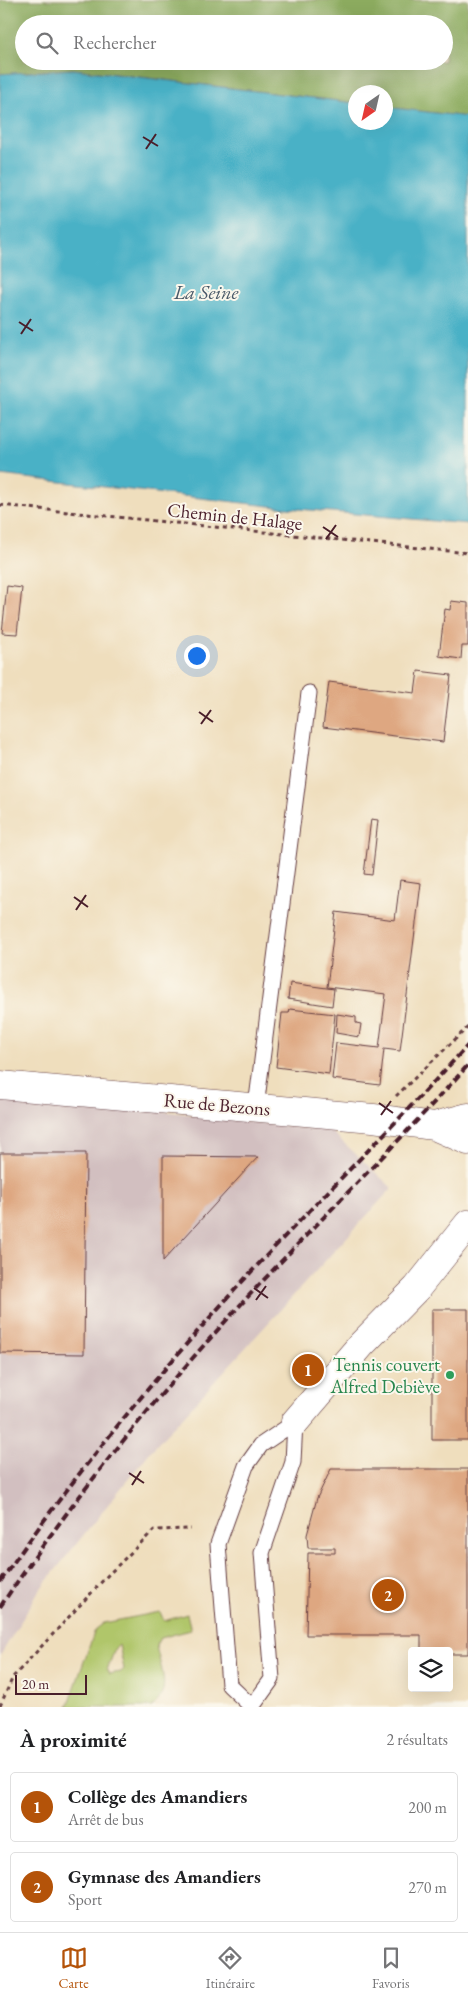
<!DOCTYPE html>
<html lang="fr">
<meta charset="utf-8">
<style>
body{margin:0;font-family:"EB Garamond",serif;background:#f6f6f6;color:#202124}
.controls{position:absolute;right:15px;bottom:15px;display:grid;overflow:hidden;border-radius:5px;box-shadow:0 5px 20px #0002}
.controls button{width:45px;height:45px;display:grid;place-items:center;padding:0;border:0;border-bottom:1px solid #e0e0e0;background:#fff;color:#202124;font:25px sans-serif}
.compass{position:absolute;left:348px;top:85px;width:45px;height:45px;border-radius:50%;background:#fff;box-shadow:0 5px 20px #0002;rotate:214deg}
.scale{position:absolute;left:15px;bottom:12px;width:72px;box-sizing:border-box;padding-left:5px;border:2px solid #4a1f2b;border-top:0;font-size:14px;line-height:18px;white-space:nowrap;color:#4a1f2b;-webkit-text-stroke:4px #fbf7ec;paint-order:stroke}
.you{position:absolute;left:196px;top:655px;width:18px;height:18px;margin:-12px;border:4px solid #fff;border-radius:50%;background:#1a73e8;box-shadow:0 0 0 8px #1a73e833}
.badge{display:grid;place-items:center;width:32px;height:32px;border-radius:50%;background:#b45309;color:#fff;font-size:16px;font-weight:700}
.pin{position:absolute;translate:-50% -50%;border:2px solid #fff;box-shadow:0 1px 5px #0006}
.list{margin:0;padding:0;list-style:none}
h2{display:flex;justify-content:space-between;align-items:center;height:65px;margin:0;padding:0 20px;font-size:21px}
h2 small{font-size:16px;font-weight:400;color:#757577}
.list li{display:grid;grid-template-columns:32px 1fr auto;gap:15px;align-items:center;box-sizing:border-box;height:70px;margin:0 10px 10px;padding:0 10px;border:1px solid #e0e0e0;border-radius:5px}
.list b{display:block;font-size:19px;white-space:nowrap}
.list p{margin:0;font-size:16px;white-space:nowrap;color:#757577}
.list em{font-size:16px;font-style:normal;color:#757577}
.icon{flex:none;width:28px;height:28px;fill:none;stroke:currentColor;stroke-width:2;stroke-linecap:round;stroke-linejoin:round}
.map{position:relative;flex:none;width:468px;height:1707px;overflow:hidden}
.search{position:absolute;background:#fff;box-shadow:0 5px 20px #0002;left:15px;right:15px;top:15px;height:55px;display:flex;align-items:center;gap:12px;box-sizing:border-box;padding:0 18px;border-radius:28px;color:#757577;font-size:19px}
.sheet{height:225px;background:#fff}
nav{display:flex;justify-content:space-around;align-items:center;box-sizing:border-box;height:70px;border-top:1px solid #e0e0e0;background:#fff;font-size:14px;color:#757577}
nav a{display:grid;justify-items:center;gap:2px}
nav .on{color:#b45309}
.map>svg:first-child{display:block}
</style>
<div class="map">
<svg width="468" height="1707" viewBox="0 0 468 1707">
<rect width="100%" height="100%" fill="#fbf7ec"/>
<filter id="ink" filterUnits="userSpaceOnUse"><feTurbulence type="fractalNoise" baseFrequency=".02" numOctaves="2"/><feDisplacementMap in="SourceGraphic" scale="10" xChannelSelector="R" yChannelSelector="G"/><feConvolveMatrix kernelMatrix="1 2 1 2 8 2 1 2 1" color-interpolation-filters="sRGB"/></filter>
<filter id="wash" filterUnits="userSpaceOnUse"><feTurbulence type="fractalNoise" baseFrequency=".0096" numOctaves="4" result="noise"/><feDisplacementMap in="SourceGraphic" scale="20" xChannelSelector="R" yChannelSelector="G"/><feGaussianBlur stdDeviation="1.12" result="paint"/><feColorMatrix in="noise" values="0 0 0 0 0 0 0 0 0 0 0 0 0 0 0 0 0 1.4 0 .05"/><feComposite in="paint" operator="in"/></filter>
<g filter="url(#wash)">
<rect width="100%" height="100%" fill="#efdebd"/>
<!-- industrial -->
<path fill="#d2bfc0" d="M0,1096L59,1099L331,1131L392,1188L150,1452L41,1588L0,1656Z"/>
<!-- green -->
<path fill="#b0c66b" stroke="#7d724b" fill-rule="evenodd" d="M160,1612L164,1621L187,1614L191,1630L160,1638L156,1645C160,1669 173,1689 152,1707H68L95,1630L104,1623ZM119,1645L124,1669L121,1672L109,1674L107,1670L115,1649Z"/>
<!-- forest -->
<path fill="#8cab5f" stroke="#6b6545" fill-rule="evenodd" d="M0,0H468V117L386,107V92H356L355,103L73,69L0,74ZM24,24H444V61H24Z"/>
<!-- water -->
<path fill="#48b1c6" stroke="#496878" d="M73,69L355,103L356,122H386V107L468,117V524L287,508L0,475V74Z"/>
<g id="blocks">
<!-- building -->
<path fill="#dea781" d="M7,586L22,588L17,634L2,633Z
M451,601L468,603V646H462L461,659L439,656L445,609L450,610Z
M418,671L451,675L443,742L323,727L329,682L415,693Z
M371,819L378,820L372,875L364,874Z
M400,880L421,883L400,1051L384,1049L380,1085L332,1079L336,1043L379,1048L386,994L327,987L336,912L395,920Z
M290,983L334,989L332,1006L288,999Z
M290,1009L335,1014L329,1074L276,1067L282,1013H289Z
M337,1014L356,1017V1023L361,1024L359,1037L336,1033Z
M0,1153H86L84,1354L0,1353Z
M163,1156L258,1157L163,1261Z
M432,1309H468V1440H432Z
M331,1469H468V1654H449V1651H421V1635H306L308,1553H335V1548H308L307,1535L317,1498Z"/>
</g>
</g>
<g filter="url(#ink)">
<use href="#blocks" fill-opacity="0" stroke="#633c41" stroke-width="1"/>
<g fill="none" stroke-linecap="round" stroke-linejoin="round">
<!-- lane casing -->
<g stroke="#633c41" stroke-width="17">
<path id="lane" d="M256,1107L309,693
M295,1422L293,1462L262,1553L272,1679L252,1707L229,1685L218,1544L246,1466L261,1445Z"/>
</g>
<!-- street casing -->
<g stroke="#633c41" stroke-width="29">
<path id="street" d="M0,1085L373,1118L434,1126L468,1141
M434,1126L468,1117
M295,1422L362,1344L417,1288L468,1224"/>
</g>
<!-- path -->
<path stroke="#633c41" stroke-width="3" stroke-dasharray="4 4" stroke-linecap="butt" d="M0,505L468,553
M396,1096L468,1027
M0,1706L13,1677L108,1575L154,1530L191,1529"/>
<!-- lane -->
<use href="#lane" stroke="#fff" stroke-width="15"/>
<!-- street -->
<use href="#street" stroke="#fff" stroke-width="28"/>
<!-- rail -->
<path stroke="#4a1f2b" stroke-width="4" stroke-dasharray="8 4" stroke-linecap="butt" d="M0,1582C76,1472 161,1370 252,1271C323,1195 398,1122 468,1045
M0,1607C65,1511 137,1420 214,1334C296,1242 386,1157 468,1065"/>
</g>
</g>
<!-- ticks -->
<path fill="none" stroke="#4a1f2b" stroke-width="2" d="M143,137L158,146M146,149L156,134M19,322L33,331M21,334L31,319M323,527L338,537M326,539L336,525M199,712L213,722M201,724L211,710M74,897L88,907M76,910L86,895M379,1103L393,1113M381,1115L391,1101M254,1288L268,1298M256,1300L266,1286M129,1473L144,1483M132,1485L141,1471"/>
<!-- markers -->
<circle fill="#2e9e5b" stroke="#fbf7ec" stroke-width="2" cx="450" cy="1375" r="5"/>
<g text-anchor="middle" stroke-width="4" stroke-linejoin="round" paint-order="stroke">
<!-- street labels -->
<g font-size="19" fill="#4a1f2b" stroke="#fbf7ec">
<text transform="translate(235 516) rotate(6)" y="7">Chemin de Halage</text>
<text transform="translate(217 1104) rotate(5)" y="7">Rue de Bezons</text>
</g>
<!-- leisure labels -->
<g font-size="19" fill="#27864d" stroke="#fbf7ec" text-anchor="end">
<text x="440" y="1371">Tennis couvert<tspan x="440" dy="22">Alfred Debiève</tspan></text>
</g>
<!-- water labels -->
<g font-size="20" font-style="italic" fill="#495969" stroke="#fbf7ec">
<text x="206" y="299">La Seine</text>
</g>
</g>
</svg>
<div class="controls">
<button><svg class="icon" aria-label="layers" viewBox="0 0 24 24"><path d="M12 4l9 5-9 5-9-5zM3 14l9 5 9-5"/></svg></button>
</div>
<svg class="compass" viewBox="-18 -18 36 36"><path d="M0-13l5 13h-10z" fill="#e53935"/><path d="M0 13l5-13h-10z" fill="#757577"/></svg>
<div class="scale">20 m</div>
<div class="you"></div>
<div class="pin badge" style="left:308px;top:1370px">1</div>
<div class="pin badge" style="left:388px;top:1595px">2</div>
<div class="search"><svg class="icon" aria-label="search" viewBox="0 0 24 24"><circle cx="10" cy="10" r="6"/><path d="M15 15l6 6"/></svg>Rechercher</div>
</div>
<section class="sheet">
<h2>À proximité<small>2 résultats</small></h2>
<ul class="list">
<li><span class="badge">1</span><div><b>Collège des Amandiers</b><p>Arrêt de bus</p></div><em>200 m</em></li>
<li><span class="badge">2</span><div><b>Gymnase des Amandiers</b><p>Sport</p></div><em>270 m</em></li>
</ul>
</section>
<nav>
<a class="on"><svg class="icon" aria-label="map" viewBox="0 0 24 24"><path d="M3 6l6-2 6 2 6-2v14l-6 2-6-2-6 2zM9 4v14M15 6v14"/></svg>Carte</a>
<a><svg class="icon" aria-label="directions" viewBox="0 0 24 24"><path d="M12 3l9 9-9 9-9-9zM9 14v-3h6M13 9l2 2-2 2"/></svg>Itinéraire</a>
<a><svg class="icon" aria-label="saved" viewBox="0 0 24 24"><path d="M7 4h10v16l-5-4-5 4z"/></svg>Favoris</a>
</nav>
